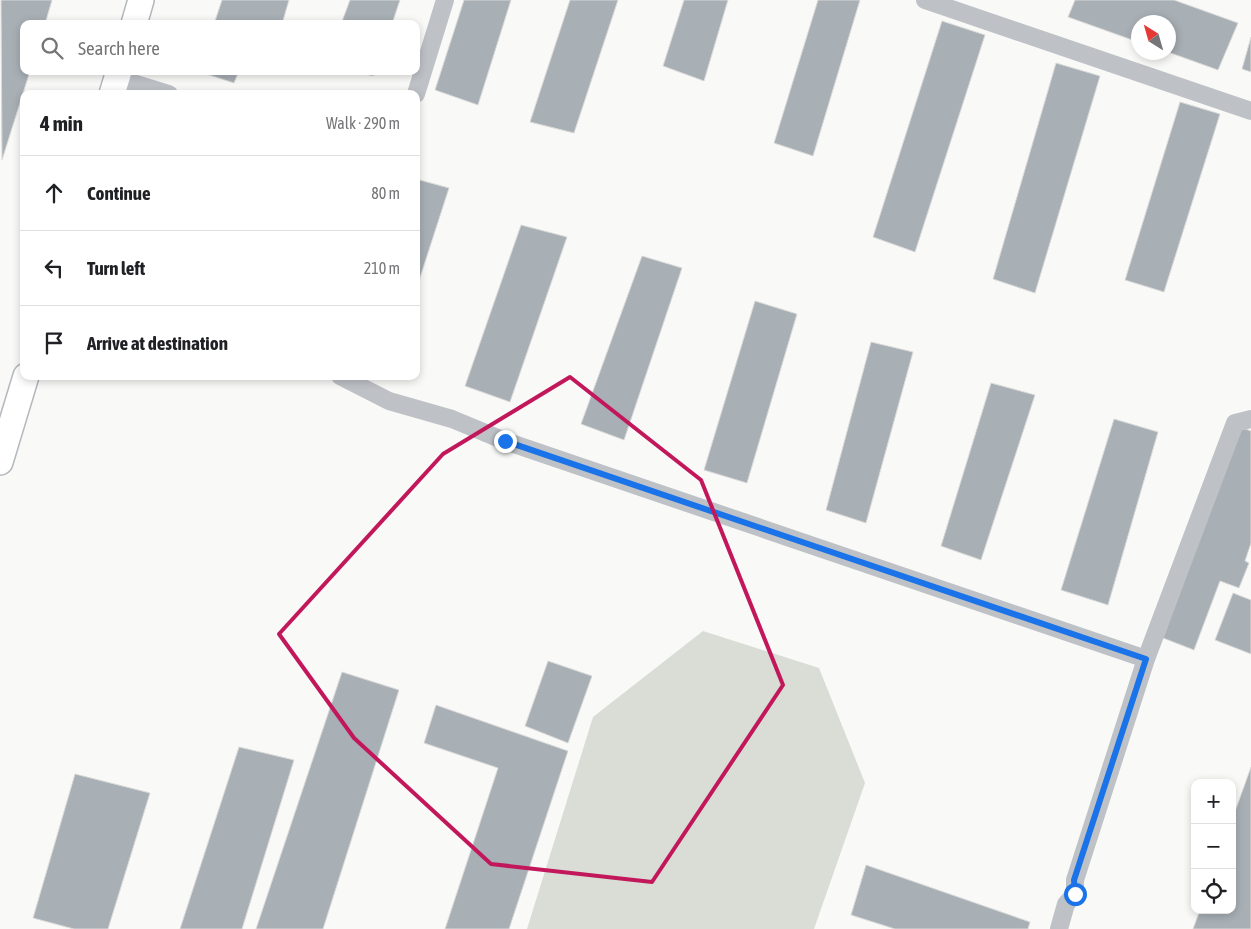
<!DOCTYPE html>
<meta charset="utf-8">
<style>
body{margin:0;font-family:"Asap Condensed",sans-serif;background:#f2f2f2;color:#202124}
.controls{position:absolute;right:15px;bottom:15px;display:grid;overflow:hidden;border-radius:10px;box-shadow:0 2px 8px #0003}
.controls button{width:45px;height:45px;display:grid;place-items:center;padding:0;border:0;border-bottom:1px solid #e0e0e0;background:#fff;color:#202124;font:25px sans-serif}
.compass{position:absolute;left:1131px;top:15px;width:45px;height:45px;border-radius:50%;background:#fff;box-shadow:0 2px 8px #0003;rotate:323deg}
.stop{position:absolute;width:15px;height:15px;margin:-11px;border:4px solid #1a73e8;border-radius:50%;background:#fff}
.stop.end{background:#1a73e8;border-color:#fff;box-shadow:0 1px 5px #0008}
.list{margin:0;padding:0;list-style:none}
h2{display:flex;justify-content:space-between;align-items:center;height:65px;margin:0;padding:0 20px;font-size:21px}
h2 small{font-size:16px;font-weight:400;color:#757577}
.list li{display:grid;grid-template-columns:32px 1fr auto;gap:15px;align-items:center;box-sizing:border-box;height:75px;padding:0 20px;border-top:1px solid #e0e0e0}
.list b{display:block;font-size:19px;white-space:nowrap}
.list em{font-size:16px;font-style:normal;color:#757577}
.icon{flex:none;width:28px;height:28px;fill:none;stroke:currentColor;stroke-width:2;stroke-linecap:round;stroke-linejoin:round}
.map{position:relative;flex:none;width:1251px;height:929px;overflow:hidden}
.search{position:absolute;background:#fff;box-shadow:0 2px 8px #0003;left:20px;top:20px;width:400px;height:55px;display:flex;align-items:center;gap:12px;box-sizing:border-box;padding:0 18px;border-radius:10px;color:#757577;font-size:19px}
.panel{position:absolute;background:#fff;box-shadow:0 2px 8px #0003;left:20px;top:90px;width:400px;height:290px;border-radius:10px}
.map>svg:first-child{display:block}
</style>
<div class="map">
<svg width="1251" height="929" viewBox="0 0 1251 929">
<rect width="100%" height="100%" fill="#f9f9f7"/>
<!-- green -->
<path fill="#d9ddd6" d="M703,631L819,668L865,783L814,929H527L593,717Z"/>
<!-- building -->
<path fill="#a8afb5" stroke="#dadad9" d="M1,0H52L45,24H24V71H30L2,160Z
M222,0H289L282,24H214Z
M350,0H400L392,24H341Z
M464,0H511L478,105L435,90Z
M570,0H618L574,133L530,122Z
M684,0H728L704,81L663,66Z
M818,0H860L813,156L774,143Z
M1075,0H1174L1238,23L1218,70L1168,52V22H1138V42L1068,17Z
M942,21L985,35L915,252L873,237Z
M1251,37V72L1242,69Z
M1056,63L1100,76L1035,293L993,279Z
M197,71H239L234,83Z
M354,71H375L373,76Z
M1180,102L1220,114L1164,292L1125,280Z
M416,179L449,188L416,290Z
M521,225L567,237L510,402L465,386Z
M642,256L682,268L624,440L581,424Z
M755,301L797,314L747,483L704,470Z
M871,342L913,352L866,523L826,510Z
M991,383L1035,395L981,560L941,546Z
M1114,419L1158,432L1108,605L1061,590Z
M1240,427L1251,431V543L1245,561L1249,563L1239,588L1220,581L1194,650L1163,638Z
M1233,593L1251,600V654L1215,640Z
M548,661L592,676L568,743L525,726Z
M342,672L399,690L323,929H256Z
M436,705L568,751L509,929H445L498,768L424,743Z
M239,747L294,760L242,929H180Z
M1251,767V929H1193L1200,910H1232V820Z
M75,774L150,793L108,929H74L33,918Z
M866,865L1030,922L1028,929H895L851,915Z"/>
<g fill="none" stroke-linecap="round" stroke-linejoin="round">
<!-- secondary casing -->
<g stroke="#b3b8bd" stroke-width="28">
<path id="secondary" d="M134,24L141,0
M112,94L119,71
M0,462L26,376"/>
</g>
<!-- street -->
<path stroke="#bec2c6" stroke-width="18" d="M925,0L1251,111
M117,78L169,94
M416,94L445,0
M340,376L389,401L452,419L505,441L1146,659L1075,880V894L1066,904L1059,929
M1146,659L1235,423L1251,419"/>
<!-- secondary -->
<use href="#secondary" stroke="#fff" stroke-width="25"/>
</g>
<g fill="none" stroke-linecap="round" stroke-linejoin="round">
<!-- route -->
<path stroke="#1a73e8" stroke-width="6" d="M505,441L1146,659L1074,880L1075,894"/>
</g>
<!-- marked area -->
<path fill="none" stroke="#c2185b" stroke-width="4" stroke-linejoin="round" d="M570,377L701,480L783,685L652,882L491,864L354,738L279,634L443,454Z"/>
</svg>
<div class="controls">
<button>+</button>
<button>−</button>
<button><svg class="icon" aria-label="locate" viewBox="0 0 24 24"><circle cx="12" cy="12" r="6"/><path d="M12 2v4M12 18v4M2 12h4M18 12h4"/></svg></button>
</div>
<svg class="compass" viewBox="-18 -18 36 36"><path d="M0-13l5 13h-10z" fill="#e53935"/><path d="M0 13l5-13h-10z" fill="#757577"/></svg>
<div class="stop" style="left:1075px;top:894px"></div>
<div class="stop end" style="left:505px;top:441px"></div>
<div class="search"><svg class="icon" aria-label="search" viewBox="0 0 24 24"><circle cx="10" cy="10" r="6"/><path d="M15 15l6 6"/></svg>Search here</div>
<section class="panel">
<h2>4 min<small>Walk · 290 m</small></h2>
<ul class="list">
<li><svg class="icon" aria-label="ahead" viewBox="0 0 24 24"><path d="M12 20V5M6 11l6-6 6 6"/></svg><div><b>Continue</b></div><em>80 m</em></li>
<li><svg class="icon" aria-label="left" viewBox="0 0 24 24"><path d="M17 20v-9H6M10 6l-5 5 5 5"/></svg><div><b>Turn left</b></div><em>210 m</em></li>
<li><svg class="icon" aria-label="arrive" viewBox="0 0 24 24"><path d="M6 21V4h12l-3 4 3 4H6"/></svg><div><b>Arrive at destination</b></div></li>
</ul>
</section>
</div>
